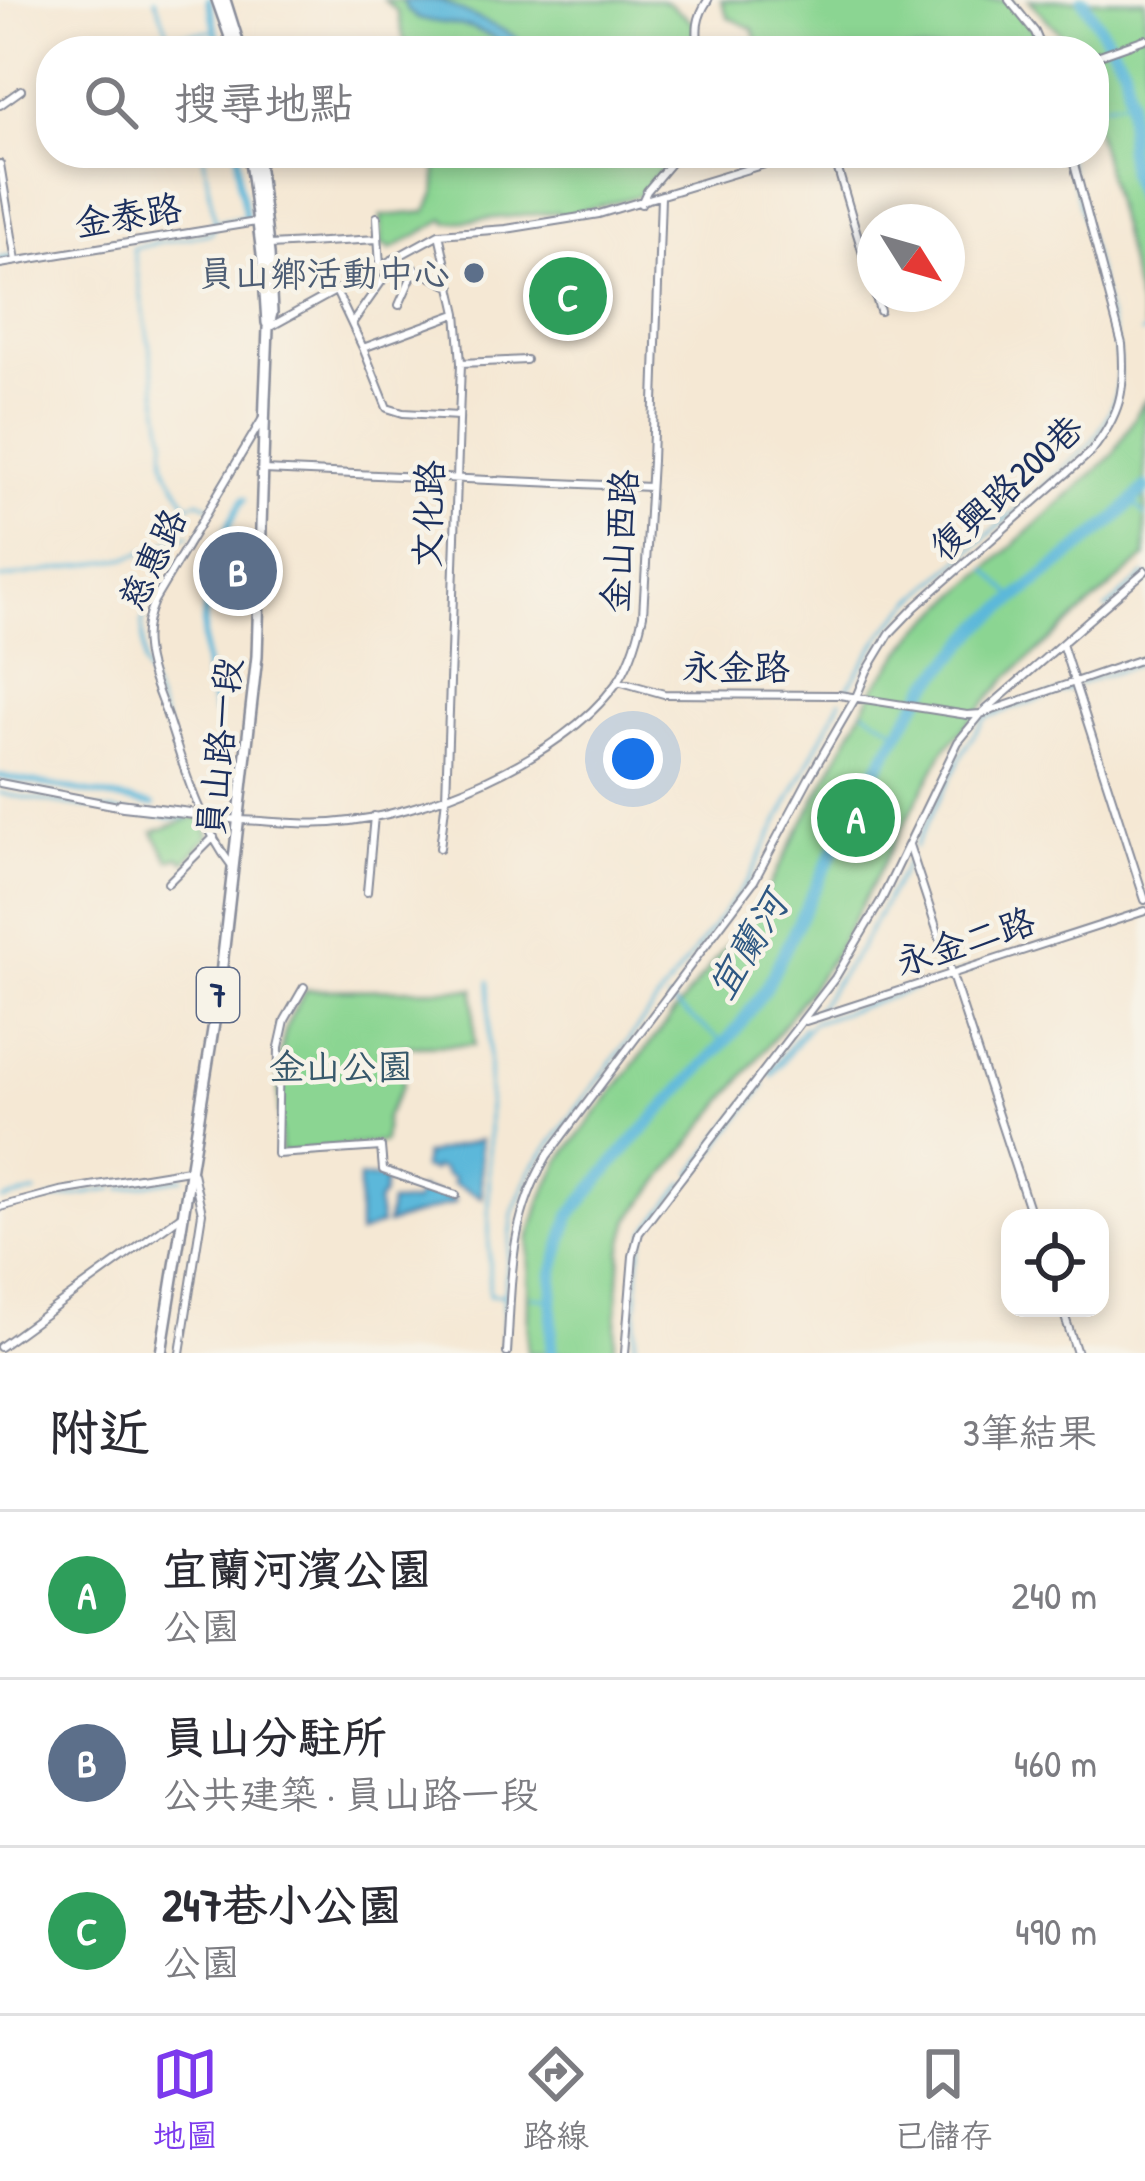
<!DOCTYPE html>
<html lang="zh-TW">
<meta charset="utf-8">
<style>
body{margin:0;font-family:"Patrick Hand","LXGW WenKai TC",sans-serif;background:#f7f7f7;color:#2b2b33}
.controls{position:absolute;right:36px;bottom:36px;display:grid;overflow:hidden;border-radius:24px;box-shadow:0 6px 18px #0003}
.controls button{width:108px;height:108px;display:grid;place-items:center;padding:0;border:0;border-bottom:3px solid #e1e1e2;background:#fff;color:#2b2b33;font:60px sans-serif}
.compass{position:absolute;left:857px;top:204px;width:108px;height:108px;border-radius:50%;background:#fff;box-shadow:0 6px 18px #0003;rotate:127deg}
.you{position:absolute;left:633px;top:759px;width:42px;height:42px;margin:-30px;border:9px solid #fff;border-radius:50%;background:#1a73e8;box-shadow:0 0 0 18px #1a73e833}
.badge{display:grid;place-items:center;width:78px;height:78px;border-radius:50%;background:#7c3aed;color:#fff;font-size:39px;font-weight:700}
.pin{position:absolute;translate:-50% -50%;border:6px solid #fff;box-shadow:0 3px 12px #0006}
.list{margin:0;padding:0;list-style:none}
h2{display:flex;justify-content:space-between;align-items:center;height:156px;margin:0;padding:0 48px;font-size:51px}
h2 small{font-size:39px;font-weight:400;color:#7c7c81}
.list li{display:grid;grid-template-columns:78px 1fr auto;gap:36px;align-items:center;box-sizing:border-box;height:168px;padding:0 48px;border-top:3px solid #e1e1e2}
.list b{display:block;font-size:45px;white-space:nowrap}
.list p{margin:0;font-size:39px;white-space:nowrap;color:#7c7c81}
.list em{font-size:39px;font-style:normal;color:#7c7c81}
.icon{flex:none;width:66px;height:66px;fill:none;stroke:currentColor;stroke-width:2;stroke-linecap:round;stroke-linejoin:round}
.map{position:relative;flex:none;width:1145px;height:1353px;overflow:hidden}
.search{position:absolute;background:#fff;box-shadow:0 6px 18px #0003;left:36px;right:36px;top:36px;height:132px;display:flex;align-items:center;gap:30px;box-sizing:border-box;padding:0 42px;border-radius:48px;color:#7c7c81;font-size:45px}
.sheet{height:660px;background:#fff}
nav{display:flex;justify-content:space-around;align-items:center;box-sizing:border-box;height:168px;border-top:3px solid #e1e1e2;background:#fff;font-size:33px;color:#7c7c81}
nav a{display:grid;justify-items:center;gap:6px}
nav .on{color:#7c3aed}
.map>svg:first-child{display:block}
</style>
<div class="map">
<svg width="1145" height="1353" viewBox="0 0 1145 1353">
<rect width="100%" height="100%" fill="#f7f3e8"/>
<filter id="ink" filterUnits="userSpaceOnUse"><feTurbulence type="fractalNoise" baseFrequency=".00833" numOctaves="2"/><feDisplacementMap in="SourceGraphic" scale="24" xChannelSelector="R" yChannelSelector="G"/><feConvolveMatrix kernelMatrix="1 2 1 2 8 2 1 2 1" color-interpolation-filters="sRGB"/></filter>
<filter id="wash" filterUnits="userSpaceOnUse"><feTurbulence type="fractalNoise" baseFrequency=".004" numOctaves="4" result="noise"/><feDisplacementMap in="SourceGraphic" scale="48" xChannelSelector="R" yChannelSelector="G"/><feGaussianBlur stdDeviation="2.7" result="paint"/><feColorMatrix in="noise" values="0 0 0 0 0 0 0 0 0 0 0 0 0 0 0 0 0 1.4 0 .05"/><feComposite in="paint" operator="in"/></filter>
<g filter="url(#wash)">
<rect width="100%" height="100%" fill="#f5e8d4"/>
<!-- green -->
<path fill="#8bd592" stroke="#538278" stroke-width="3" d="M384,0H659L668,3L694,23L696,51H450L445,46L406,48L397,11Z
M721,0H1010L1040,37L1046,51H761L753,29L728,17Z
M1029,0H1145V329L1094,121V51H1077Z
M436,153H676L638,196L561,216L558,212L447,223L445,219L390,250L388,246H382L381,216L426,212L436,192Z
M1145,400V557L1009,676L944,750L835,954L780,1030L630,1219L621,1252L614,1353H527L529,1240L540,1203L561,1159L742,925L769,886L876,685L917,632L1112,456Z
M195,817L203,819L209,836L185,862L179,857L169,860L153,832Z
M474,989V1045L400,1046L403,1085L386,1117L384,1142L281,1153C279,1111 274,1065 287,1025C291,1013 300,1001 306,990Z"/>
<!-- water -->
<path fill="#5cb8da" stroke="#3c749c" stroke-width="3" d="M403,0H438L509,33L536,51H512L493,37L470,27L418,19L407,10Z
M480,1140L482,1197L452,1183L454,1179L446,1175L441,1169L434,1168L432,1171L422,1168L424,1155Z
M359,1178H385L383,1195L377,1202L381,1224L359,1234Z
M419,1189L455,1200L454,1203L387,1224L390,1203L414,1202Z"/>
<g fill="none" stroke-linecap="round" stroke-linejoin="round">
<!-- stream -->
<path stroke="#5cb8da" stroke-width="3" d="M155,0L169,34H179L182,51
M179,34L217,31
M1094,106L1130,99
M203,153L215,222L212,233L133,248L165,439C161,478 176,477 187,506L198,501L209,506
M218,221L246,217
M1142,333L1145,332
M1133,501L1145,516
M987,569L1015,598
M0,579L127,558L189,535
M1106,609L1145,575
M146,616L142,621L144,665L169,732
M1079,684L1145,662
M846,690L882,634L912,602L1089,446C1116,410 1123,385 1115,341L1066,153
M865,711L895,729
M987,717L1070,689
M0,793C44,802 87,808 131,813C151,815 167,820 187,817
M915,847L967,745L986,717
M956,975L972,970
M489,981V1295H504
M668,1000L724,1043
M813,1014L859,950L909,859
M770,1072L804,1027
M772,1076L812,1023L917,988
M197,1173H200
M692,1173L763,1081
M695,1176L765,1085
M121,1189L183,1178
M2,1200L36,1192
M48,1200L114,1189
M533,1297L553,1299
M503,1353L504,1295L513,1213L531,1170L748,880L841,700
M634,1353L639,1257L646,1231L685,1182"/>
<!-- canal -->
<path stroke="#5cb8da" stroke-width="6" d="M208,0L221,51
M238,153L239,182L246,217
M0,259L11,257
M216,713C193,644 203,559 244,499
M0,776L153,805"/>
<!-- river -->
<path stroke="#5cb8da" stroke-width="12" d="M1083,0L1124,66L1130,99L1128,148L1131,174L1145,215
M551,1353L553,1273L570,1216L621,1154L737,1029L766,988L861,795L926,688L980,627L1114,520L1145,488"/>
</g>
</g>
<g filter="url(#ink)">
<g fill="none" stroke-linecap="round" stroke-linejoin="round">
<!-- minor casing -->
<g stroke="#888c99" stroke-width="10">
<path id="minor" d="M1009,0L1035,32L1043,51
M699,51C696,30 696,18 708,0
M1094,57L1145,39
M0,105L21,90
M833,153L880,311
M0,164L16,261
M641,204L647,191L679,153
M377,217L380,267
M439,234L457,313L461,363L446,798L440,848
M270,245L378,239
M337,293L363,348L387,408L403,413L459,416
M399,305L415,269
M353,322L398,258L415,269L452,287
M268,328L439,234L506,229L599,214L801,153
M363,348L456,314
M461,363L526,360
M264,470L650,487
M1062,644L1145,900
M618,681L664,694L839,695L967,715L981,714L1145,658
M239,820C270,821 300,825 331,823C423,817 560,760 616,684C630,665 638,638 643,615L652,461L661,197
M909,845L1032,1218
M232,866C200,825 184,768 168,719C160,696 148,671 146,647C144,631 148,615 154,601L263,418
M168,883L214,837
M367,892L374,816
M304,987L285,1020L279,1047L277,1154L381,1147L383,1170L456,1195
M806,1021L1145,911
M1062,1308L1077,1353
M0,1347L182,1215
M180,1353L202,1213L193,1173
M507,1353C512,1278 508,1223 547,1156L754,881L809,778L856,697L867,671L890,633L915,607L1091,452C1120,415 1126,391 1122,344L1071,153
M625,1353L633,1256L639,1233L835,978L882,899L958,742L981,714L1145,571"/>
</g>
<!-- tertiary casing -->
<g stroke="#888c99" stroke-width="10">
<path id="tertiary" d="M0,264L256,222
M0,783L123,807L239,820
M120,803L190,812
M0,1207L60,1191L188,1170"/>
</g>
<!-- primary casing -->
<g stroke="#888c99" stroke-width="14">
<path id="primary" d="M217,0L235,51
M225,0L241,51
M249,153L263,262L267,323
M161,1353L219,992L257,656L265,399L268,328L272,313L269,254L257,153"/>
</g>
<!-- minor -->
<use href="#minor" stroke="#fff" stroke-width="6"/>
<!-- tertiary -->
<use href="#tertiary" stroke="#fff" stroke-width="6"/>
<!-- primary -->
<use href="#primary" stroke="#fff" stroke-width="9"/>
</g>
</g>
<!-- markers -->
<circle fill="#5c6f8a" stroke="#f7f3e8" stroke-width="4.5" cx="474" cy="273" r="12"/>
<g text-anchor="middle" stroke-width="9" stroke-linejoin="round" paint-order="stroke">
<!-- shield labels -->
<rect fill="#f7f3e8" stroke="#5d6a87" stroke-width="3" x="197" y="968" width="42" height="54" rx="9"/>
<g font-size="33" font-weight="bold" fill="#1b2f5e">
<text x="218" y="1007">7</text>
</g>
<!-- street labels -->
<g font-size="36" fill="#1b2f5e" stroke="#f7f3e8">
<text transform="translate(128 215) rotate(-9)" y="13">金泰路</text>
<text transform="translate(1006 487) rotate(-43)" y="13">復興路200巷</text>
<text transform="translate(428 514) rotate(-88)" y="13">文化路</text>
<text transform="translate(619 541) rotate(-86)" y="13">金山西路</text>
<text transform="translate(152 559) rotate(-64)" y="13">慈惠路</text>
<text x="736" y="680">永金路</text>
<text transform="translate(219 747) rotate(-84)" y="13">員山路一段</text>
<text transform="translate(965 941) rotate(-18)" y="13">永金二路</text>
</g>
<!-- service labels -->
<g font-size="36" fill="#4e5e75" stroke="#f7f3e8" text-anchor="end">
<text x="450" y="286">員山鄉活動中心</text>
</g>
<!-- park labels -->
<g font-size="36" fill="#37586b" stroke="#f7f3e8">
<text x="341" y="1079">金山公園</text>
</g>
<!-- water labels -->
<g font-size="39" font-style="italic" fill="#2e5883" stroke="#f7f3e8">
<text transform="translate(747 945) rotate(-59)" y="14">宜蘭河</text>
</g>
</g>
</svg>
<div class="controls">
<button><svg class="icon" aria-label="locate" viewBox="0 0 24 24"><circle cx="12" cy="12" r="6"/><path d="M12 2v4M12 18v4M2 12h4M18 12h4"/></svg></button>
</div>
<svg class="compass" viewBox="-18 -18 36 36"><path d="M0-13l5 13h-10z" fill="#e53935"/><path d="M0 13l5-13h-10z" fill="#7c7c81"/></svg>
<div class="you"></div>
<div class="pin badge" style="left:856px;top:818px;background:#2e9e5b">A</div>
<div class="pin badge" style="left:238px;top:571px;background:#5c6f8a">B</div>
<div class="pin badge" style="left:568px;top:296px;background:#2e9e5b">C</div>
<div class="search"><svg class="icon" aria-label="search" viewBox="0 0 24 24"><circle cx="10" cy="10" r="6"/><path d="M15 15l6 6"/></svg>搜尋地點</div>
</div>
<section class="sheet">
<h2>附近<small>3筆結果</small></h2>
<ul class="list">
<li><span class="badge" style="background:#2e9e5b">A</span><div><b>宜蘭河濱公園</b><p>公園</p></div><em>240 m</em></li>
<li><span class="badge" style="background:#5c6f8a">B</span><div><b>員山分駐所</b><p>公共建築 · 員山路一段</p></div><em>460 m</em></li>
<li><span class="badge" style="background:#2e9e5b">C</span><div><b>247巷小公園</b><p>公園</p></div><em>490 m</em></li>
</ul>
</section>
<nav>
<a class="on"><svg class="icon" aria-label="map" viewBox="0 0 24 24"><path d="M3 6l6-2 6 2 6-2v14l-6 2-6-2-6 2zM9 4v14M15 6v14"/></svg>地圖</a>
<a><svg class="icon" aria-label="directions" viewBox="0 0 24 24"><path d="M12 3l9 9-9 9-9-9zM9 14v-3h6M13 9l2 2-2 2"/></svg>路線</a>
<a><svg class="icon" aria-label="saved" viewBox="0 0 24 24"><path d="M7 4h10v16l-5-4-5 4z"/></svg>已儲存</a>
</nav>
